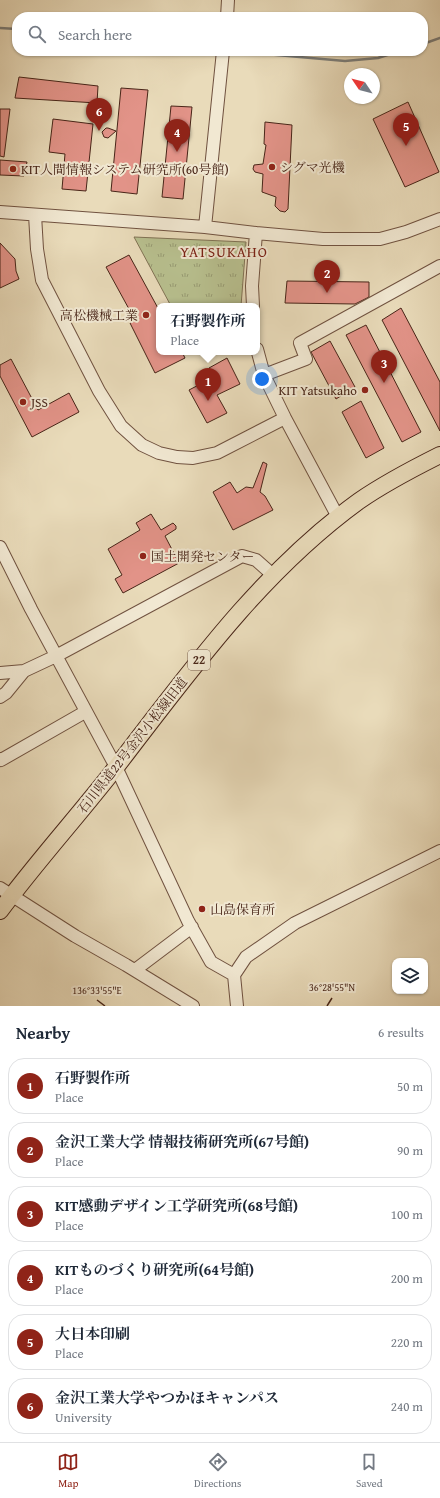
<!DOCTYPE html>
<meta charset="utf-8">
<style>
body{margin:0;font-family:"Gentium Book Plus","Noto Serif JP",serif;background:#f6f6f7;color:#1f2937}
.controls{position:absolute;right:12px;bottom:12px;display:grid;overflow:hidden;border-radius:8px;box-shadow:0 1px 3px #0004}
.controls button{width:36px;height:36px;display:grid;place-items:center;padding:0;border:0;border-bottom:1px solid #e0e1e3;background:#fff;color:#1f2937;font:20px sans-serif}
.compass{position:absolute;left:344px;top:68px;width:36px;height:36px;border-radius:50%;background:#fff;box-shadow:0 1px 3px #0004;rotate:305deg}
.you{position:absolute;left:262px;top:379px;width:14px;height:14px;margin:-10px;border:3px solid #fff;border-radius:50%;background:#1a73e8;box-shadow:0 0 0 6px #1a73e833}
.badge{display:grid;place-items:center;width:26px;height:26px;border-radius:50%;background:#8f2418;color:#fff;font-size:13px;font-weight:700}
.pin{position:absolute;translate:-50% -33px;filter:drop-shadow(0 1px 2px #0008)}
.pin::after{content:'';position:absolute;top:21px;width:14px;height:12px;background:inherit;clip-path:polygon(0 0,100% 0,50% 100%)}
.popup{position:absolute;left:156px;top:303px;width:104px;height:52px;box-sizing:border-box;display:grid;place-content:center;border-radius:8px;background:#fff;filter:drop-shadow(0 1px 3px #0005);font-size:13px;white-space:nowrap;color:#747a83}
.popup b{font-size:15px;color:#1f2937}
.popup::after{content:'';position:absolute;left:50%;top:100%;margin-left:-8px;border:8px solid transparent;border-top-color:#fff}
.list{margin:0;padding:0;list-style:none}
h2{display:flex;justify-content:space-between;align-items:center;height:52px;margin:0;padding:0 16px;font-size:17px}
h2 small{font-size:13px;font-weight:400;color:#747a83}
.list li{display:grid;grid-template-columns:26px 1fr auto;gap:12px;align-items:center;box-sizing:border-box;height:56px;margin:0 8px 8px;padding:0 8px;border:1px solid #e0e1e3;border-radius:16px}
.list b{display:block;font-size:15px;white-space:nowrap}
.list p{margin:0;font-size:13px;white-space:nowrap;color:#747a83}
.list em{font-size:13px;font-style:normal;color:#747a83}
.icon{flex:none;width:22px;height:22px;fill:none;stroke:currentColor;stroke-width:2;stroke-linecap:round;stroke-linejoin:round}
.map{position:relative;flex:none;width:440px;height:1006px;overflow:hidden}
.search{position:absolute;background:#fff;box-shadow:0 1px 3px #0004;left:12px;right:12px;top:12px;height:44px;display:flex;align-items:center;gap:10px;box-sizing:border-box;padding:0 14px;border-radius:16px;color:#747a83;font-size:15px}
.sheet{height:436px;background:#fff}
nav{display:flex;justify-content:space-around;align-items:center;box-sizing:border-box;height:56px;border-top:1px solid #e0e1e3;background:#fff;font-size:11px;color:#747a83}
nav a{display:grid;justify-items:center;gap:2px}
nav .on{color:#8f2418}
.map>svg:first-child{display:block}
</style>
<div class="map">
<svg width="440" height="1006" viewBox="0 0 440 1006">
<defs>
<pattern id="grass-tufts" width="24" height="20" patternUnits="userSpaceOnUse"><rect width="24" height="20" fill="#b8c08f"/><path d="M3 7l-1-3M5 7V3M7 7l1-3M15 17l-1-3M17 17v-4M19 17l1-3" fill="none" stroke="#989c74"/></pattern>
</defs>
<rect width="100%" height="100%" fill="#e9dbba"/>
<filter id="stains"><feTurbulence type="fractalNoise" baseFrequency=".005" numOctaves="4"/><feColorMatrix values="0 0 0 0 .2 0 0 0 0 .09 0 0 0 0 .02 0 0 0 .5 -.17"/></filter>
<radialGradient id="worn" r=".72"><stop offset=".6" stop-color="#630" stop-opacity="0"/><stop offset="1" stop-color="#630" stop-opacity=".3"/></radialGradient>
<!-- grass -->
<path fill="url(#grass-tufts)" stroke="#807254" d="M134,237L246,242L241,306H171Z"/>
<g fill="none" stroke-linecap="round" stroke-linejoin="round">
<!-- stream -->
<path stroke="#7a7d7a" stroke-width="2.5" d="M0,28L17,29
M423,44L440,38
M230,51L345,61L378,58L400,51"/>
</g>
<!-- building -->
<path fill="#e29388" stroke="#482518" d="M19,77L98,86L97,103L15,98Z
M121,88L148,90L137,194L111,191Z
M408,102L439,172L405,187L373,119Z
M171,106L192,107L183,199L162,197Z
M0,109H10L4,157L0,156Z
M53,119L93,124L86,191L62,189L65,154L49,152Z
M265,122L292,125L288,209L285,212L280,211L275,206L276,197L262,192L263,174L255,172L253,169L254,165L263,164L266,145L264,144Z
M106,128H108L116,131L108,138L104,137L102,132Z
M0,160L27,162L24,176L0,175Z
M0,243L15,259L16,271L19,279L0,288Z
M129,255L159,310V352H182L185,358L155,373L130,323L135,320L106,267Z
M287,281L369,282V297L355,304L285,303Z
M401,308L440,382V431L382,320Z
M366,325L421,432L402,442L346,335Z
M330,341L355,387L336,399L311,352Z
M227,358L240,384L217,395L227,413L207,423L189,390L214,377L209,368Z
M11,359L38,410L69,393L79,412L32,437L0,376V365Z
M361,401L384,448L366,458L342,412Z
M263,462L267,464L260,492L265,496L273,510L233,530L213,492L230,482L237,493L246,487L253,488Z
M151,514L161,530L173,523L176,526V529L165,536L179,563L123,593L115,579L122,575L108,549L140,530L136,523Z"/>
<g fill="none" stroke-linecap="round" stroke-linejoin="round">
<!-- minor casing -->
<g stroke="#705240" stroke-width="14">
<path id="minor" d="M227,17L228,0
M0,212L205,227L256,233
M35,215L37,249L42,280L99,391L121,426L142,445L159,453L177,457L193,458L217,453L285,418
M205,227L223,51
M253,306L252,286L256,233L323,239H380L406,232L440,219
M257,349L264,375L285,418L338,517
M264,375L306,359L300,343L440,266
M0,547L31,609L116,767L188,921L211,962L234,975
M0,673L24,671
M0,697L6,693L24,671L56,656L242,556L256,560L274,576
M0,759L1,760L85,712
M0,888L75,936L126,965L193,1006
M135,970L192,927
M237,1006L234,975L246,957L295,923L440,851"/>
</g>
<!-- major casing -->
<g stroke="#482518" stroke-width="18">
<path id="major" d="M0,911C37,861 79,815 117,766C190,671 261,572 359,501C385,483 412,469 440,455"/>
</g>
<!-- minor -->
<use href="#minor" stroke="#f1e8d2" stroke-width="12"/>
<!-- major -->
<use href="#major" stroke="#e9dbba" stroke-width="16"/>
</g>
<!-- ticks -->
<path fill="none" stroke="#482518" stroke-width="1.5" d="M97,1000L105,1006M327,1006L332,998"/>
<!-- markers -->
<g fill="#8f2418" stroke="#f1e8d2" stroke-width="1.5">
<circle cx="272" cy="167" r="4"/>
<circle cx="13" cy="169" r="4"/>
<circle cx="146" cy="315" r="4"/>
<circle cx="365" cy="390" r="4"/>
<circle cx="23" cy="402" r="4"/>
<circle cx="143" cy="556" r="4"/>
<circle cx="202" cy="909" r="4"/>
</g>
<g text-anchor="middle" stroke-width="4" stroke-linejoin="round" paint-order="stroke">
<!-- shield labels -->
<rect fill="#f1e8d2" stroke="#7b6050" stroke-width="1" x="188" y="650" width="22" height="20" rx="3"/>
<g font-size="12" font-weight="bold" fill="#482518">
<text x="199" y="664">22</text>
</g>
<!-- poi labels -->
<g font-size="13" fill="#482518" stroke="#f1e8d2" text-anchor="start">
<text x="280" y="172">シグマ光機</text>
<text x="21" y="174">KIT人間情報システム研究所(60号館)</text>
<text x="138" y="320" text-anchor="end">高松機械工業</text>
<text x="357" y="395" text-anchor="end">KIT Yatsukaho</text>
<text x="31" y="407">JSS</text>
<text x="151" y="561">国土開発センター</text>
<text x="210" y="914">山島保育所</text>
</g>
<!-- street labels -->
<g font-size="13" fill="#482518" stroke="#f1e8d2">
<text transform="translate(132 745) rotate(-52)" y="5">石川県道22号金沢小松線旧道</text>
</g>
<!-- quarter labels -->
<g font-size="15" letter-spacing="1" fill="#7a1f14" stroke="#f1e8d2">
<text x="224" y="257">YATSUKAHO</text>
</g>
</g>
<g font-size="10" text-anchor="middle" fill="#482518" stroke="#f1e8d2" stroke-width="4" stroke-linejoin="round" paint-order="stroke">
<text x="332" y="991">36°28'55"N</text>
<text x="97" y="994">136°33'55"E</text>
</g>
<rect width="100%" height="100%" filter="url(#stains)"/>
<rect width="100%" height="100%" fill="url(#worn)"/>
</svg>
<div class="controls">
<button><svg class="icon" aria-label="layers" viewBox="0 0 24 24"><path d="M12 4l9 5-9 5-9-5zM3 14l9 5 9-5"/></svg></button>
</div>
<svg class="compass" viewBox="-18 -18 36 36"><path d="M0-13l5 13h-10z" fill="#e53935"/><path d="M0 13l5-13h-10z" fill="#747a83"/></svg>
<div class="you"></div>
<div class="pin badge" style="left:208px;top:401px">1</div>
<div class="popup"><b>石野製作所</b>Place</div>
<div class="pin badge" style="left:327px;top:293px">2</div>
<div class="pin badge" style="left:384px;top:383px">3</div>
<div class="pin badge" style="left:177px;top:152px">4</div>
<div class="pin badge" style="left:406px;top:146px">5</div>
<div class="pin badge" style="left:99px;top:131px">6</div>
<div class="search"><svg class="icon" aria-label="search" viewBox="0 0 24 24"><circle cx="10" cy="10" r="6"/><path d="M15 15l6 6"/></svg>Search here</div>
</div>
<section class="sheet">
<h2>Nearby<small>6 results</small></h2>
<ul class="list">
<li><span class="badge">1</span><div><b>石野製作所</b><p>Place</p></div><em>50 m</em></li>
<li><span class="badge">2</span><div><b>金沢工業大学 情報技術研究所(67号館)</b><p>Place</p></div><em>90 m</em></li>
<li><span class="badge">3</span><div><b>KIT感動デザイン工学研究所(68号館)</b><p>Place</p></div><em>100 m</em></li>
<li><span class="badge">4</span><div><b>KITものづくり研究所(64号館)</b><p>Place</p></div><em>200 m</em></li>
<li><span class="badge">5</span><div><b>大日本印刷</b><p>Place</p></div><em>220 m</em></li>
<li><span class="badge">6</span><div><b>金沢工業大学やつかほキャンパス</b><p>University</p></div><em>240 m</em></li>
</ul>
</section>
<nav>
<a class="on"><svg class="icon" aria-label="map" viewBox="0 0 24 24"><path d="M3 6l6-2 6 2 6-2v14l-6 2-6-2-6 2zM9 4v14M15 6v14"/></svg>Map</a>
<a><svg class="icon" aria-label="directions" viewBox="0 0 24 24"><path d="M12 3l9 9-9 9-9-9zM9 14v-3h6M13 9l2 2-2 2"/></svg>Directions</a>
<a><svg class="icon" aria-label="saved" viewBox="0 0 24 24"><path d="M7 4h10v16l-5-4-5 4z"/></svg>Saved</a>
</nav>
